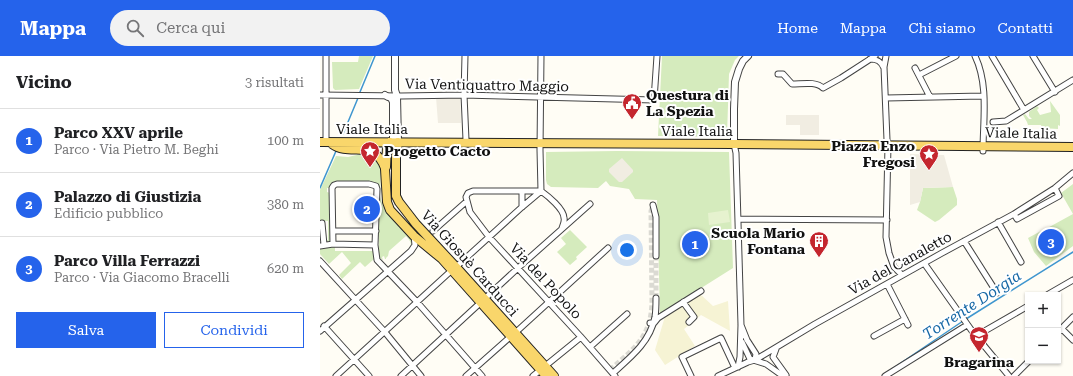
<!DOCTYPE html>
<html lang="it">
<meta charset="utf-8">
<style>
body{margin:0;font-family:"Roboto Serif",serif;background:#f2f2f2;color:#202124}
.controls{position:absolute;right:12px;bottom:12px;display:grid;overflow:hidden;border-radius:0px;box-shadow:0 1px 3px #0004}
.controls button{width:36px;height:36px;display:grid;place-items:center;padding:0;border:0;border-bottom:1px solid #e0e0e0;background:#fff;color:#202124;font:20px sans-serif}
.you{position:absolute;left:307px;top:194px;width:14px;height:14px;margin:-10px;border:3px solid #fff;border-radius:50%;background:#1a73e8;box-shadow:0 0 0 6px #1a73e833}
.badge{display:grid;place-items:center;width:26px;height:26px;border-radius:50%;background:#2563eb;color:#fff;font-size:13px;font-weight:700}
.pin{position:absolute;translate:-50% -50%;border:2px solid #fff;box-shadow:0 1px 4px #0006}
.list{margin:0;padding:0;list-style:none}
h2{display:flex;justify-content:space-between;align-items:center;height:52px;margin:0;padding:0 16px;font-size:17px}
h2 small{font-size:13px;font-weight:400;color:#757577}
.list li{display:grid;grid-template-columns:26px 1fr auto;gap:12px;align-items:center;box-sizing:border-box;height:64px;padding:0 16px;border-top:1px solid #e0e0e0}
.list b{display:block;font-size:15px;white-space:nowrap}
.list p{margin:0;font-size:13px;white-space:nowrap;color:#757577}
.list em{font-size:13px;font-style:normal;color:#757577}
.actions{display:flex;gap:8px;padding:12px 16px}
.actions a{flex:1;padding:9px 0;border:1px solid #2563eb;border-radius:0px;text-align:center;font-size:14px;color:#2563eb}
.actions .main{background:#2563eb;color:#fff}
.icon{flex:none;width:22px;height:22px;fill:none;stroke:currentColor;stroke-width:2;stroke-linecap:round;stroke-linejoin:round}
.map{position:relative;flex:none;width:753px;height:320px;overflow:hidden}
header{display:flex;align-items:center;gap:24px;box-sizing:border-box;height:56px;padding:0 20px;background:#2563eb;color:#fff}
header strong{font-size:19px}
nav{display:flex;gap:22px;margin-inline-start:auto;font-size:14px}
.search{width:280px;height:36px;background:#f2f2f2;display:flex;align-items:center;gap:10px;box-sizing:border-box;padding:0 14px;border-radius:22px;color:#757577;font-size:15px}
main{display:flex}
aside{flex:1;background:#fff}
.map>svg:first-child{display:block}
</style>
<header>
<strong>Mappa</strong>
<div class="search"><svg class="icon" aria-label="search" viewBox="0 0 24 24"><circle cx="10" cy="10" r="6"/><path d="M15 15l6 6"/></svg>Cerca qui</div>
<nav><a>Home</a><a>Mappa</a><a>Chi siamo</a><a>Contatti</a></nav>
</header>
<main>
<aside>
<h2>Vicino<small>3 risultati</small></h2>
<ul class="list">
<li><span class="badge">1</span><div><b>Parco XXV aprile</b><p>Parco · Via Pietro M. Beghi</p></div><em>100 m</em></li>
<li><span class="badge">2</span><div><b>Palazzo di Giustizia</b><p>Edificio pubblico</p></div><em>380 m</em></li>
<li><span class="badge">3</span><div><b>Parco Villa Ferrazzi</b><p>Parco · Via Giacomo Bracelli</p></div><em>620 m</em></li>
</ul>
<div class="actions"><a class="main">Salva</a><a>Condividi</a></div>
</aside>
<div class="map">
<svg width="753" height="320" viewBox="0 0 753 320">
<rect width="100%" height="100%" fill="#fffdf5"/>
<!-- farmland -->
<path fill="#f6f3d4" d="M380,238L393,250L408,245L410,275L381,259L364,273L375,290L345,309L335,294L346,257Z"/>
<!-- green -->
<path fill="#d5ebbd" d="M39,0H53L39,33L15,34L13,32L12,6H38Z
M342,0H419L415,4L409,18L407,80L405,81L338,80Z
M730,45L740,59V70L738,69V73L722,72L721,69H708L707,66L703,59L705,58L709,63H712L709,60V56L717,50L719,52L717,54L720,59L731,56Z
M297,95L409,96L413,212L340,258L337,144L315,143L309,133L290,130L286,125L278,132L231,131L227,128L226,124V96Z
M45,97L53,99L61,110L60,140L62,148L69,160L91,184C93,190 91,192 87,196H86C93,189 92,187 86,180L69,195L68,200L66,202V203H65L64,200L62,201L63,204L59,201L58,130L17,126L10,132H7V136L10,137V165H9H10V185L5,186L4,185L8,184V165H0V134L16,100L28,101Z
M753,128V158L741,137Z
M633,131L637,143V149L619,164L615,166L597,154L600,146L603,132Z
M753,158V190L726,210L714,196L708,182L721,175H722Z
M250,174L267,191L256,201L257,203L250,209L237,196L246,188L241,182Z
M3,191H15V195H53L54,203L45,211L40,206L22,223L19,219L31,207L22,196L9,208L0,198V192Z"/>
<!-- pitch -->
<path fill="#e6f2cf" d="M408,154L410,166L389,169L388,157Z"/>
<!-- plaza -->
<path fill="#f1ede2" d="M140,39L141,67H118L116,41Z
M466,59H499V79H480V69H466Z
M590,98L624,99L633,131L603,132L600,146L590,149Z
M302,102L313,114V116L302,126H299L289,116V113Z"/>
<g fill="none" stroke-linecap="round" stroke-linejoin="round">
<!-- stream -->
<path stroke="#3f96cf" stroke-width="1.5" d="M40,36L55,0
M23,78L38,42
M0,132L16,95
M646,263L753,196
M572,313L643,265"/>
<!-- minor-tunnel -->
<path stroke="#dbdad3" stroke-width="5" stroke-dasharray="5 2.5" stroke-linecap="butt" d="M336,242V200
M290,314C314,292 331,282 332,246L331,155L333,149L331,150"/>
<!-- minor casing -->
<g stroke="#444" stroke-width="7">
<path id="minor" d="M145,0L144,39L146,84
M566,0L564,11L567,84L568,89L566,181L569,197L574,211L582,219
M655,0C669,29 663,65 663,95
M672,0L704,54
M713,0L735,36
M550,3C557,3 561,5 564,12
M595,12L610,41
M458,18H463L472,28C482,28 496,25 503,32L521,22L555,0
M599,19L636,0
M0,39L81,40L144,39L334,44L337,0
M566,42L663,40
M673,66L686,65L753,24
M6,86V0
M414,88L416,97L421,269L420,301L418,311
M221,135H153L148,137L146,141L150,156L169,181L261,281L295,320
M221,135L220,94L221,0
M221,135C228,140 244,153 244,162C245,165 243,169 242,172
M333,149L336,161V200
M202,151V135
M694,158L697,163L739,140L735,132
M418,163L567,164
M678,166L701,206
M2,167L4,189
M13,175H56
M113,175L147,145
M644,185L677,237
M13,188L12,132L14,129L17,128H49L56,130L57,133L55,189
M0,190L13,188L55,189L57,204L97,246L162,320
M0,205L64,275L101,320
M604,207L652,275L689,320
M136,211L202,151L221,135
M567,228L588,269
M727,239L753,224
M363,246L374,261L369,266
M330,267H334L338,262L381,235
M421,269L427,284L436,298L435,304
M4,270L49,320
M742,273L753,284
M0,275L91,195L95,189L94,180
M738,276L753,261
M195,277L288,192
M554,280L585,263
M656,280L708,250
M422,286L430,303L446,308L463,320
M270,291L307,258
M456,293L453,301L466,319
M293,317C311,301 330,286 335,261C336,255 336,248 336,242
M16,320L132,214
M81,320L198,212L270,148
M146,320L190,281
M213,320L261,281
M371,320L362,301L401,282L415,312
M398,320L428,306L435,304L495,268L622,197L694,158L735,132L753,117
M565,320L647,269
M694,320L709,305"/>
</g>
<!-- tertiary casing -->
<g stroke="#444" stroke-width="8">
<path id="tertiary" d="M75,0V34L77,40L78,86
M65,39L68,41L71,42L73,46V86
M414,88V53L415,26L419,13L423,5L428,0"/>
</g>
<!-- primary casing -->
<g stroke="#222" stroke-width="10">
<path id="primary" d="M0,86L414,88L753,91
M70,86L67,91L66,111L65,113L67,146L70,154L94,180L122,203L226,320
M78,86L76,100V140L79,146L96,168L136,211L234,320
M12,88C31,102 53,81 65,112"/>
</g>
<!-- minor -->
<use href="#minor" stroke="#fff" stroke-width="5"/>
<!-- tertiary -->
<use href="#tertiary" stroke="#fff" stroke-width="6"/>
<!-- primary -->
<use href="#primary" stroke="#f9d66b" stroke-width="8"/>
</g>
<!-- icons -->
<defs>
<g id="civic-pin" transform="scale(1)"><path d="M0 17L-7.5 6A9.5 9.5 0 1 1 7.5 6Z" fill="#c4262e" stroke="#fff"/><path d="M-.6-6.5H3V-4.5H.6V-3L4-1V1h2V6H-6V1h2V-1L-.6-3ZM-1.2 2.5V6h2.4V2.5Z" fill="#fff"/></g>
<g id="sight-pin" transform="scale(1)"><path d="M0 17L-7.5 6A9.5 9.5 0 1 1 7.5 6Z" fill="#c4262e" stroke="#fff"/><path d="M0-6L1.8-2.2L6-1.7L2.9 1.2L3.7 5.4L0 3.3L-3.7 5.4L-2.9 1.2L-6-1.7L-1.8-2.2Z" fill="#fff"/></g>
<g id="building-pin" transform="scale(1)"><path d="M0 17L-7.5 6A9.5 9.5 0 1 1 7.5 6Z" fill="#c4262e" stroke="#fff"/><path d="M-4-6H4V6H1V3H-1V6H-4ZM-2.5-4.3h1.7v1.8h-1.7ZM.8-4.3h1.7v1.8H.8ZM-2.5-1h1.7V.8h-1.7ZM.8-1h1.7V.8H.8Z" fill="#fff"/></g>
<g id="school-pin" transform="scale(1)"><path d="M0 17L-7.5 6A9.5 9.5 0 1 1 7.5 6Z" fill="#c4262e" stroke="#fff"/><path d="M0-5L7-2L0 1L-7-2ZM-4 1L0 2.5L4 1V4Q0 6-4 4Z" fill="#fff"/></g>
</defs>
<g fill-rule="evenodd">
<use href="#civic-pin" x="312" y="47"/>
<use href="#sight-pin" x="50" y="95"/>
<use href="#sight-pin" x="609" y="98"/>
<use href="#building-pin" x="499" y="185"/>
<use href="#school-pin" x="659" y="280"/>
</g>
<g text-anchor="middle" stroke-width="4" stroke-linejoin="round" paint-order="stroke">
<!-- street labels -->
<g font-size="14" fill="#111" stroke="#fff">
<text transform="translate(167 29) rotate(1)" y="5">Via Ventiquattro Maggio</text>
<text x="52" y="78">Viale Italia</text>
<text x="377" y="80">Viale Italia</text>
<text transform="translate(701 77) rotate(1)" y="5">Viale Italia</text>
<text transform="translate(150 207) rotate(48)" y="5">Via Giosuè Carducci</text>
<text transform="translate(580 207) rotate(-29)" y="5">Via del Canaletto</text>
<text transform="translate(226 225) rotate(47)" y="5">Via del Popolo</text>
</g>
<!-- poi labels -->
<g font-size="14" font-weight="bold" fill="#111" stroke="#fff" text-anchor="start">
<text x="326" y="44">Questura di<tspan x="326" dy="16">La Spezia</tspan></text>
<text x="595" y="95" text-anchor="end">Piazza Enzo<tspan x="595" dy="16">Fregosi</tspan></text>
<text x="64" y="100">Progetto Cacto</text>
<text x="485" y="182" text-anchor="end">Scuola Mario<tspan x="485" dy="16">Fontana</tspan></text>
<text x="659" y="311" text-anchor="middle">Bragarina</text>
</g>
<!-- water labels -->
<g font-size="15" font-style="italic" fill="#1768a6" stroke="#fff">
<text transform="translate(652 249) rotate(-33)" y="5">Torrente Dorgia</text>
</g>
</g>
</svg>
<div class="controls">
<button>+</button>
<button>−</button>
</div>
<div class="you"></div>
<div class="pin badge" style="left:375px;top:188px">1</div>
<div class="pin badge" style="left:47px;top:153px">2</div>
<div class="pin badge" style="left:731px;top:186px">3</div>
</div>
</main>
